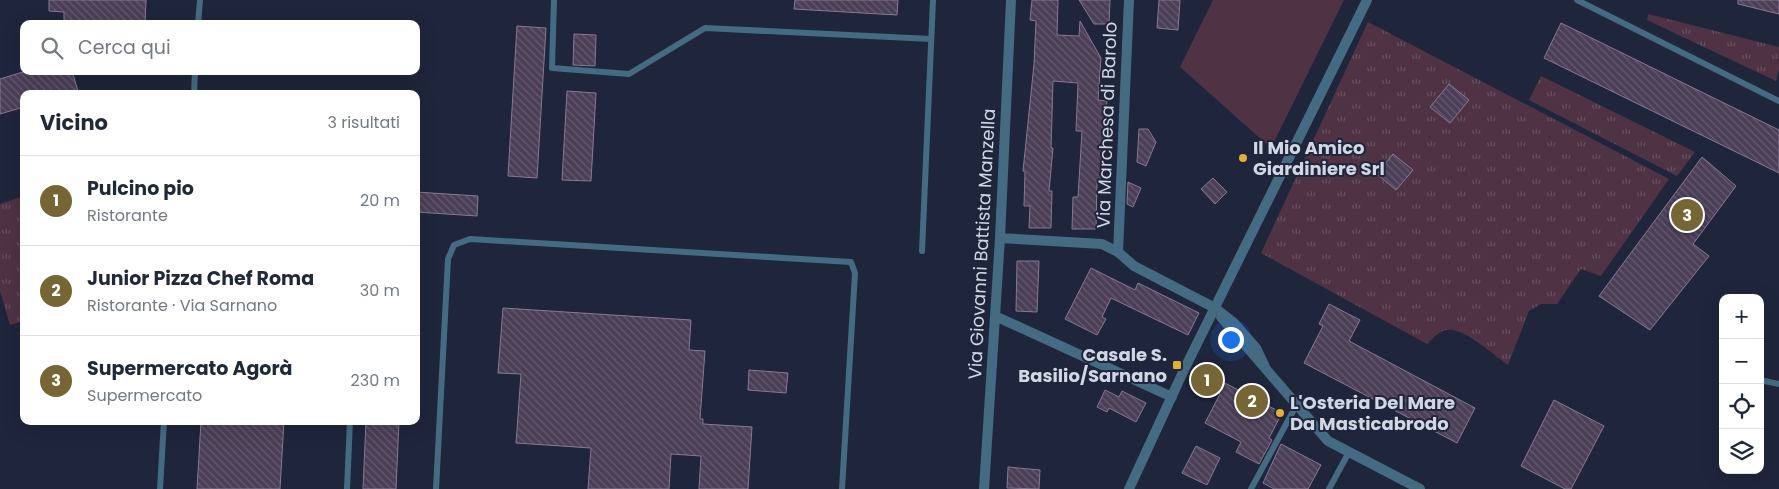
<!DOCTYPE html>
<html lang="it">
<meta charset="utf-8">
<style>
body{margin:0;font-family:Poppins,sans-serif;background:#f2f2f3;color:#1f2937}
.controls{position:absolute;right:15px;bottom:15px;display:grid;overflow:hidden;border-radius:10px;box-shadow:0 5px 20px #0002}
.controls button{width:45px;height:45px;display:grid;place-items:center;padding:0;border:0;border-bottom:1px solid #e0e1e3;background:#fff;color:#1f2937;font:25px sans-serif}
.you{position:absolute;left:1230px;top:339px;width:18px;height:18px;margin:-12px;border:4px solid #fff;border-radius:50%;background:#1a73e8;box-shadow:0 0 0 8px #1a73e833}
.badge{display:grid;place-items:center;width:32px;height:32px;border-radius:50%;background:#766636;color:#fff;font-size:16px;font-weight:700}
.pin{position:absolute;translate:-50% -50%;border:2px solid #fff;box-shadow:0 1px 5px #0006}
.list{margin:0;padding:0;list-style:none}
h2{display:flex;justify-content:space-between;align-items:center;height:65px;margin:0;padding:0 20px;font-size:21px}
h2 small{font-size:16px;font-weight:400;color:#747a83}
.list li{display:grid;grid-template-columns:32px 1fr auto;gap:15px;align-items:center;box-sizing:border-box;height:90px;padding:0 20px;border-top:1px solid #e0e1e3}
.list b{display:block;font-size:19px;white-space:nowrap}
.list p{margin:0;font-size:16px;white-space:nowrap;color:#747a83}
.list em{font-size:16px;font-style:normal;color:#747a83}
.icon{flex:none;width:28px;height:28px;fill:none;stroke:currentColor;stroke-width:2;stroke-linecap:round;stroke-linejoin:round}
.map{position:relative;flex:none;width:1779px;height:489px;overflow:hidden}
.search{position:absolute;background:#fff;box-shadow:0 5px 20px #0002;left:20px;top:20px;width:400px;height:55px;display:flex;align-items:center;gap:12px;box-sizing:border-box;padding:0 18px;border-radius:10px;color:#747a83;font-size:19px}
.panel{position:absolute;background:#fff;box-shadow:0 5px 20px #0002;left:20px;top:90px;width:400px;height:335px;border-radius:10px}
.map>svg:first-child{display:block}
</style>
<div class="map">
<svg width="1779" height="489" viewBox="0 0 1779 489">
<defs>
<pattern id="grass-tufts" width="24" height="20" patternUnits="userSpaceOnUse" patternTransform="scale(1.25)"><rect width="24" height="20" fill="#4f3345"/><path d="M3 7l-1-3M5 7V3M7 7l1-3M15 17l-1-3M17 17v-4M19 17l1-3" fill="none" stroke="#675060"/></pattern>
<pattern id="building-back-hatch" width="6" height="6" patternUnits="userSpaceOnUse" patternTransform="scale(1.25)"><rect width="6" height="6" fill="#4b3f57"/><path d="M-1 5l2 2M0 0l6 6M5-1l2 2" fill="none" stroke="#645a6f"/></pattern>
</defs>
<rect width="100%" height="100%" fill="#1f253b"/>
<!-- grass -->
<path fill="url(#grass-tufts)" d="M1648,14L1779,47V69L1776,81L1647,20Z
M1368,22L1669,179L1601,276L1581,269L1557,304H1541L1529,311L1508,365C1495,356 1461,325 1446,330C1438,332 1433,338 1427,344L1261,253Z
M1541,76L1695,152L1677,176L1529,100Z
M24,196V321L10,325L0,291V204Z"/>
<!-- garden -->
<path fill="#4f3345" d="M1213,0H1344L1271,148L1180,67Z"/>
<!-- building -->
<path fill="url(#building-back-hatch)" stroke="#867994" d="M49,0H146L145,24H64V12L49,11Z
M795,0H898L897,15L794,9Z
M1032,0H1058L1057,35L1079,36L1080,21L1101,58L1098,100L1107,101L1101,181H1097L1096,229H1072L1073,197H1078L1082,131H1076L1078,83L1053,81L1051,148H1053L1049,191H1052L1051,228H1029L1030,206H1024L1025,172L1023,171L1034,64L1036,21L1030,20Z
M1079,0H1110L1109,24H1094Z
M1159,0H1180L1178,30L1157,28Z
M1738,0H1779V14L1738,4Z
M1561,23L1779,130V173L1544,58Z
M517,26L546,28L537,178L508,176Z
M574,34L596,35L595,66L573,65Z
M26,71H72L78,91L68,94H24V107L0,114V79Z
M1449,84L1469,100L1450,123L1430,107Z
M567,91L596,93L591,181L562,180Z
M1139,129H1148L1156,142L1146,166L1137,162Z
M1393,154L1413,170L1396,190L1377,174Z
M1702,157L1736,186L1693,244L1709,256L1650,330L1599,296Z
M1213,178L1227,192L1215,204L1201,189Z
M1128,182L1141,188L1133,207L1127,204Z
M416,192L478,196L477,216L416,212Z
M1017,261H1039L1037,312L1016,311Z
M1091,268L1135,290L1138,283L1199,313L1188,335L1111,298L1102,317L1106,319L1097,335L1065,319Z
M1329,304L1360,320L1349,341L1475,408L1457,443L1304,363L1323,326L1319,324Z
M503,308L691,320L689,350L705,351L700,419H703V424L752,427L748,489H699L701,456L671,454L669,489H588L591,448L516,443L521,374L498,373Z
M749,370L788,373L786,393L748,390Z
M1204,372L1282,413L1269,438L1272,440L1259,464L1236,452L1241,442L1205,423L1220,394L1199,383Z
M1105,390L1119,397L1122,391L1146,403L1136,422L1109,408L1107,412L1097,407Z
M1554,400L1604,426L1571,489H1565L1521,466Z
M201,421H284L280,489H197Z
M366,421H399L396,489H363Z
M1281,444L1321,465L1308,489H1274L1263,483Z
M1196,446L1220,458L1207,485L1182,473Z
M1008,467L1040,470L1039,489L1007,488Z"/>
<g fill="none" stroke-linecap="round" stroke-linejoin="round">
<!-- service -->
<path stroke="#456b82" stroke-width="6" d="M554,0L552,68L629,74L705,28L931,39
M1577,0L1779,101
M198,24L200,0
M194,94L195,71
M922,251L933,0
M1760,380L1779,384
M160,489L164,421
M347,489L350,421
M436,489L448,259L454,245L470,239L851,262L855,273L842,489
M1251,489L1297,404
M1329,489L1349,452"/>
<!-- minor -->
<path stroke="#456b82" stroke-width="10" d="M1000,238L1102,244L1118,252L1134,266L1215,308L1234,323L1256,348L1265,367
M1118,252L1129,0
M995,316L1172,397
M1221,317L1328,441L1420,489
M984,489L1000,238L1011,0"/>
<!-- tertiary -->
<path stroke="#456b82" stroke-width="10" d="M1129,489L1183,372L1367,0"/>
</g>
<!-- markers -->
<g fill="#e0b034" stroke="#1f253b" stroke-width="2">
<circle cx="1243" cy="158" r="5"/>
<rect x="1172" y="360" width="10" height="10" rx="2.5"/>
<circle cx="1280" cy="413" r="5"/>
</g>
<g text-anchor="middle" stroke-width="4" stroke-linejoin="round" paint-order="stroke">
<!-- street labels -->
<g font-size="18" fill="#d2d7e6" stroke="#1f253b">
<text transform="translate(1107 125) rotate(-88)" y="6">Via Marchesa di Barolo</text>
<text transform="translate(982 244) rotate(-87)" y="6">Via Giovanni Battista Manzella</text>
</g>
<!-- poi labels -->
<g font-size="18" font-weight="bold" fill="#d2d7e6" stroke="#1f253b" text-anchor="start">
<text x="1253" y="154">Il Mio Amico<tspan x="1253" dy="21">Giardiniere Srl</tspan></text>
<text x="1167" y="361" text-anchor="end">Casale S.<tspan x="1167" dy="21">Basilio/Sarnano</tspan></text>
<text x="1290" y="409">L'Osteria Del Mare<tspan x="1290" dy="21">Da Masticabrodo</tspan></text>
</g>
</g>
</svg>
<div class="controls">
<button>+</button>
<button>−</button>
<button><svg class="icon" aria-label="locate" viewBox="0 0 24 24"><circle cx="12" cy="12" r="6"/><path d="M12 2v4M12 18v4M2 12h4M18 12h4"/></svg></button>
<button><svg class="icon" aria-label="layers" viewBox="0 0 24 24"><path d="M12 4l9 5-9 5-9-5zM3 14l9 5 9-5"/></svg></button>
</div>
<div class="you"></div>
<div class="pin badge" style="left:1207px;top:380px">1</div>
<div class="pin badge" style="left:1252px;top:401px">2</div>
<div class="pin badge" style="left:1687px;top:215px">3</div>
<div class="search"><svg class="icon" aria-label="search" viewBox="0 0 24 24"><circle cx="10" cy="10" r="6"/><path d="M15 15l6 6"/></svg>Cerca qui</div>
<section class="panel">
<h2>Vicino<small>3 risultati</small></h2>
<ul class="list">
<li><span class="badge">1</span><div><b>Pulcino pio</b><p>Ristorante</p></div><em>20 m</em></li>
<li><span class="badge">2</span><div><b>Junior Pizza Chef Roma</b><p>Ristorante · Via Sarnano</p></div><em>30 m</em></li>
<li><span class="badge">3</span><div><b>Supermercato Agorà</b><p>Supermercato</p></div><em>230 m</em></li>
</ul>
</section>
</div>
